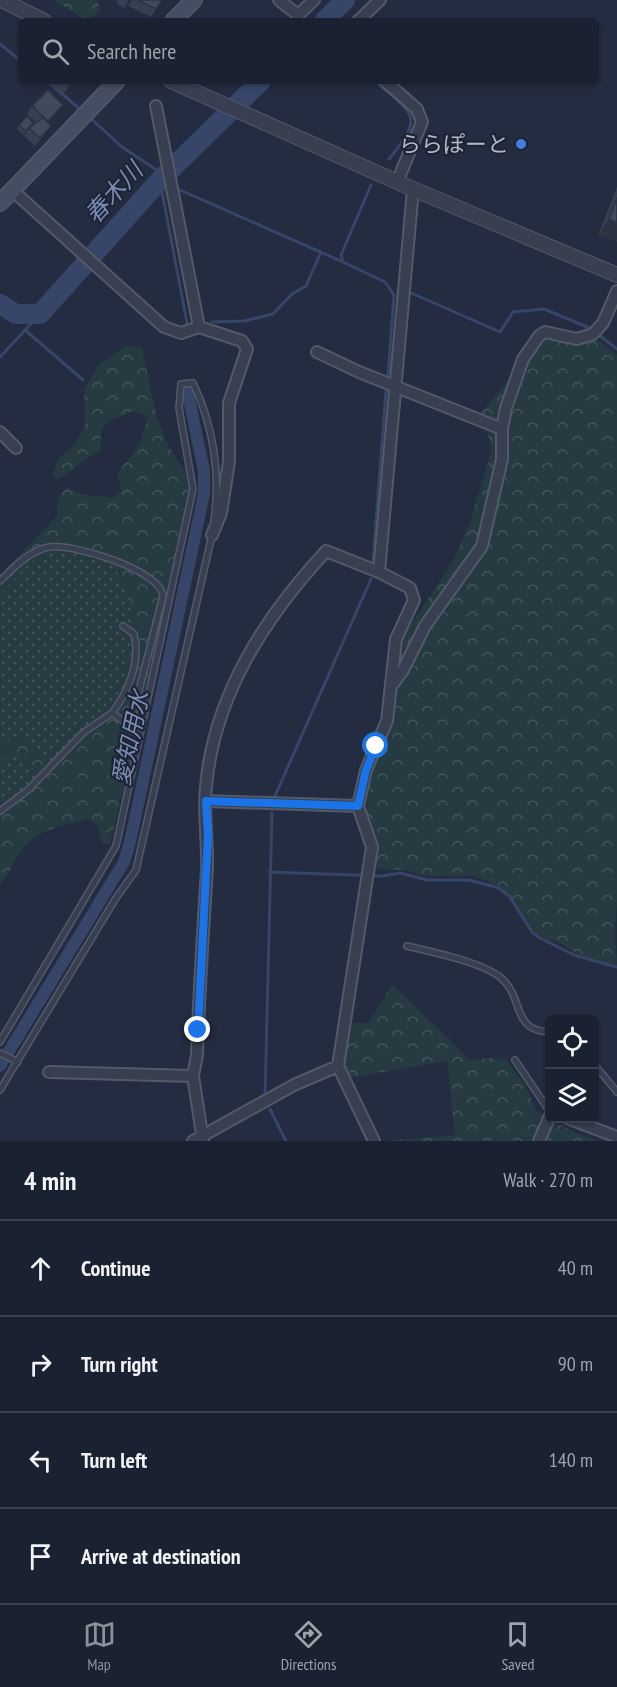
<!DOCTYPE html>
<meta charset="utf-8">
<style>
body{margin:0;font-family:"PT Sans Narrow","Noto Sans JP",sans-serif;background:#272e3c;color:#f1f3f6}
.controls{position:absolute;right:18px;bottom:18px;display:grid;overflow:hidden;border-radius:9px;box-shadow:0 2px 4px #0004}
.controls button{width:54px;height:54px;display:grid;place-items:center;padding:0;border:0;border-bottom:2px solid #383e4c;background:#1a2130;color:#f1f3f6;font:30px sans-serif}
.stop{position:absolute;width:18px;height:18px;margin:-14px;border:4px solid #1a73e8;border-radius:50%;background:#fff}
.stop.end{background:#1a73e8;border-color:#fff;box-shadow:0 2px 6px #0008}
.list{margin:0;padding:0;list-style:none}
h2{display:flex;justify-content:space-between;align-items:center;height:78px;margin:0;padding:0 24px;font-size:26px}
h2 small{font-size:20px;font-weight:400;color:#9fa3ab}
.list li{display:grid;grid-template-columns:39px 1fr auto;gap:18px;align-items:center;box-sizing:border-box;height:96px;padding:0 24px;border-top:2px solid #383e4c}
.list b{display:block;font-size:22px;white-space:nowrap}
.list em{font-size:20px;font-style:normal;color:#9fa3ab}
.icon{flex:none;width:33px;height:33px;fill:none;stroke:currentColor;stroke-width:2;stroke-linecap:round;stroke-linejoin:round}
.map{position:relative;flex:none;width:617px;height:1141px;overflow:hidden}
.search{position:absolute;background:#1a2130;box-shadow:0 2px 4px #0004;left:18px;right:18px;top:18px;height:66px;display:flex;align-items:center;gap:15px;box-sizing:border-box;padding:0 21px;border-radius:9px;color:#9fa3ab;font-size:22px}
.sheet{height:462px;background:#1a2130}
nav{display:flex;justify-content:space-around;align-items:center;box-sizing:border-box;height:84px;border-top:2px solid #383e4c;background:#1a2130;font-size:16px;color:#9fa3ab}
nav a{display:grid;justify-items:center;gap:3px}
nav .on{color:#8c9099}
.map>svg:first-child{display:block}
</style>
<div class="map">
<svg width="617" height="1141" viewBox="0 0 617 1141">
<defs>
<pattern id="grass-dots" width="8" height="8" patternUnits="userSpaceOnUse" patternTransform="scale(1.5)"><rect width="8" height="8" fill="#253b41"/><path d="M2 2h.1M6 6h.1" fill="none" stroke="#42555b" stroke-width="1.8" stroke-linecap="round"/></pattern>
<pattern id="forest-crowns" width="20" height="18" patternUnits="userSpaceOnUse" patternTransform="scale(1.5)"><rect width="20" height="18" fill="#253b41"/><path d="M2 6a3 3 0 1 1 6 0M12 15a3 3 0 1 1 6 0" fill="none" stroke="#42555b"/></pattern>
</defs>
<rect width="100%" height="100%" fill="#232c40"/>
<!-- grass -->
<path fill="url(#grass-dots)" d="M66,487C86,499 91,494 111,498L121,492L170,583L110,844L102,843L98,826L87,818C62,828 37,827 20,852C12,863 11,873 0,884V575L57,516L58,500Z"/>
<!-- forest -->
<path fill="url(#forest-crowns)" d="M53,0H97L101,11L88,21Z
M555,338C570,344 581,347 596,339L617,355V899L615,935L617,965L579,955L557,941L547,940L533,930L510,895L499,886L473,876H424L406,870L375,869L376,838L367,815V789L395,689L400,681L401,640L454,559L470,522L492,449L481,413L538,345L544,339Z
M126,346L142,348L156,414L167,443L185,472L191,489L170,583L148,628L147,644L127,717L121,724L127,735L131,737V755L110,844L102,843L98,826L87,818C62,828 37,827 20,852C12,863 11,873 0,884V816L18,804L41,782C35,768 28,757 13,751L0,762V744L18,738L25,741L46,763C60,756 69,743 80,733C91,724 107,725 116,713C125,701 124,687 126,673C135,623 135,594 104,552L56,543L28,565L0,595V575L57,516L58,500L66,487C86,499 91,494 111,498L121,492L118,472L139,445L148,417L133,411C107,425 99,417 101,451C83,457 74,473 57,479L53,475L58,458L73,447L85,426L84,389L99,365Z
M392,984L470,1060L491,1058L506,1060L524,1083L537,1111L576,1133L599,1141H387L455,1135L447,1061L347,1078L342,1065L348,1023H369Z"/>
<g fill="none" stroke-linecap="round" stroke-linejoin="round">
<!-- stream -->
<path stroke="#364568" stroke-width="3" d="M0,44L21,61
M47,81L81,110
M375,81C414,115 425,115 389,159
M88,116L122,147L158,171L187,323
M371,185L341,255L343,262L385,282L394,295L388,375
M180,190L343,262
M409,292L500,332L513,312L544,309L592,329
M212,322L244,321L273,314L292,294L306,286L321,252
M25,330L83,380
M599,335L617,349
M0,357L40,314
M373,562L386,391
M275,796L371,579
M269,872L382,876L400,873L427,880H469L499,888L510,897L532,932L540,938L574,955L617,967
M265,1096L272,812
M270,1109L286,1141"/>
<!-- canal -->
<path stroke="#364568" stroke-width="12" d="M0,1066L124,862L130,842L204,494V471L187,389"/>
<!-- river -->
<path stroke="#364568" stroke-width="20" d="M324,21L345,0
M0,304L16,314H40L161,179L261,81"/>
<!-- service casing -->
<g stroke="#525a6a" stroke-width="8">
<path id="service" d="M0,581C14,567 29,551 49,547C72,543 161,570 163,596L130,726L112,713L84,732L28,790L0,811
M112,713C128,692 141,662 134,634L123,626
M407,946C432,952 481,962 500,977C525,997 510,1031 550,1032
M0,1042L116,846L193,489L179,408L181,384L193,383C213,425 221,474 214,520
M0,1053L18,1062
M515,1060L550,1112
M594,1064L617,1092
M0,1090L116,898L136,870L212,535"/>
</g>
<!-- minor casing -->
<g stroke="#525a6a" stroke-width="14">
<path id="minor" d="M279,0L298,15L314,0
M358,21L380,0
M385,81L417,109L422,122L397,182
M156,106L199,327
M12,190L164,327L181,333L199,327L242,341L247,349L229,403V462L221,513L212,535
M317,352L359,372L502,429
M0,432L16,448
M379,572L413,189
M392,685L403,670L425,626L482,546L502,459V429L506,408L523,359L539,336L545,332L577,339L593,334L603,323L617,291
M206,801L358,806
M49,1072L193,1076
M567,1118L617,1137
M193,1141L294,1085L338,1066
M203,1141L193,1076L197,1055C199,993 203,931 207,869C208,842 203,811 206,787C214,695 265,617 326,551L379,572L410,588L414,600L396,639L387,721L366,770L358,806L372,847L338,1066L374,1141
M539,1141L550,1116"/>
</g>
<!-- tertiary casing -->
<g stroke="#525a6a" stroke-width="16">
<path id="tertiary" d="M2,0L44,21
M171,81L413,189L617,275"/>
</g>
<!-- secondary casing -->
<g stroke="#525a6a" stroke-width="18">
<path id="secondary" d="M173,21L194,0
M0,203L117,81"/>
</g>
<!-- service -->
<use href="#service" stroke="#373f50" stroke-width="5"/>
<!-- minor -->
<use href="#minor" stroke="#373f50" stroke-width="10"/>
<!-- tertiary -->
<use href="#tertiary" stroke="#373f50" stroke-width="14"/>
<!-- secondary -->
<use href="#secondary" stroke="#454d63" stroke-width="15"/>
</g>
<!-- wall -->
<path fill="#364052" d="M118,0H129L124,8L116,3Z
M132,0H162L151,17L128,6Z
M53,81H74L63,94L51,83Z
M32,106L57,113L48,123L45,134L35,146L24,136L29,128L36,123L27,114Z
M33,123L23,135L17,129L19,125Z
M617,187V242L598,235Z"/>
<!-- shaded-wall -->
<path fill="#2c3442" d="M63,105L57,113L42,129L48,121Z
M609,219L617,223V242L598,235Z"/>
<!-- building -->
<path fill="#3f4a5f" stroke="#2c3442" stroke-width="1.5" d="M138,0H162L156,9Z
M63,81H73L69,86Z
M48,90L63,105L48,121L32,106Z
M27,116L33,123L26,131L19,125Z
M43,118L51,126L40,138L29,128Z
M617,198V223L609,219Z"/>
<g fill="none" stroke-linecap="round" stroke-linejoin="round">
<!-- route -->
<path stroke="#1a73e8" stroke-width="8" d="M198,1030L208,836L206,801L358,806L366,770L376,746"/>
</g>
<!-- markers -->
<circle fill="#3f7fe0" stroke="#1c2435" stroke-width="2" cx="521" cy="144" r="6"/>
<g text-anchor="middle" stroke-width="4.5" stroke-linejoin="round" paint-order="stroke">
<!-- poi labels -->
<g font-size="22" fill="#b4baca" stroke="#1c2435" text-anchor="end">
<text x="509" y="152">ららぽーと</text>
</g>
<!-- water labels -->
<g font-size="24" font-style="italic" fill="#7a8cb3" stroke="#1c2435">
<text transform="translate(114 193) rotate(-48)" y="8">春木川</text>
<text transform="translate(131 738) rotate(-78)" y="8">愛知用水</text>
</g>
</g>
</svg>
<div class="controls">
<button><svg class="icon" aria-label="locate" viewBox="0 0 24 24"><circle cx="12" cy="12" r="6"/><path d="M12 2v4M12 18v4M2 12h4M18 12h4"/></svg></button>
<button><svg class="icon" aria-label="layers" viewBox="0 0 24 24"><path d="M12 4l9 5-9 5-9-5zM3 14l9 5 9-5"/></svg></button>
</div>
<div class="stop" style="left:376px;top:746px"></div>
<div class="stop end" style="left:198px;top:1030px"></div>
<div class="search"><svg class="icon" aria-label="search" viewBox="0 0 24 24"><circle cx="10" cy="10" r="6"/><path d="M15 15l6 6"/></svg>Search here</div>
</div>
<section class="sheet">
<h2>4 min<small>Walk · 270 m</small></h2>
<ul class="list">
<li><svg class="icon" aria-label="ahead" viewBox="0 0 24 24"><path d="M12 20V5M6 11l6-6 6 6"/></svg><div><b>Continue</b></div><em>40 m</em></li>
<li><svg class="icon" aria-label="right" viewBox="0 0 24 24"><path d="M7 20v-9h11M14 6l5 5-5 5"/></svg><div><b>Turn right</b></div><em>90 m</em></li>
<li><svg class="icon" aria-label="left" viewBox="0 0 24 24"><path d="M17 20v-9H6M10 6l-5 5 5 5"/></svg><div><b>Turn left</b></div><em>140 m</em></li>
<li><svg class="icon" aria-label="arrive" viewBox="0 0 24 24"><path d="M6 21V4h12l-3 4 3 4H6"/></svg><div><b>Arrive at destination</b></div></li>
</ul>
</section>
<nav>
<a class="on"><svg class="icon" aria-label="map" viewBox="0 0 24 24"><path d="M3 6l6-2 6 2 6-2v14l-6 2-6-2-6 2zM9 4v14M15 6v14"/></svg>Map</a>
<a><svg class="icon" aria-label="directions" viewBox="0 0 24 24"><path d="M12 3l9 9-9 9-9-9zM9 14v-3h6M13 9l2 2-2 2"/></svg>Directions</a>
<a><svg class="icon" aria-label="saved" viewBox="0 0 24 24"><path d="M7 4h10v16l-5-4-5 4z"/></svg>Saved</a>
</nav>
